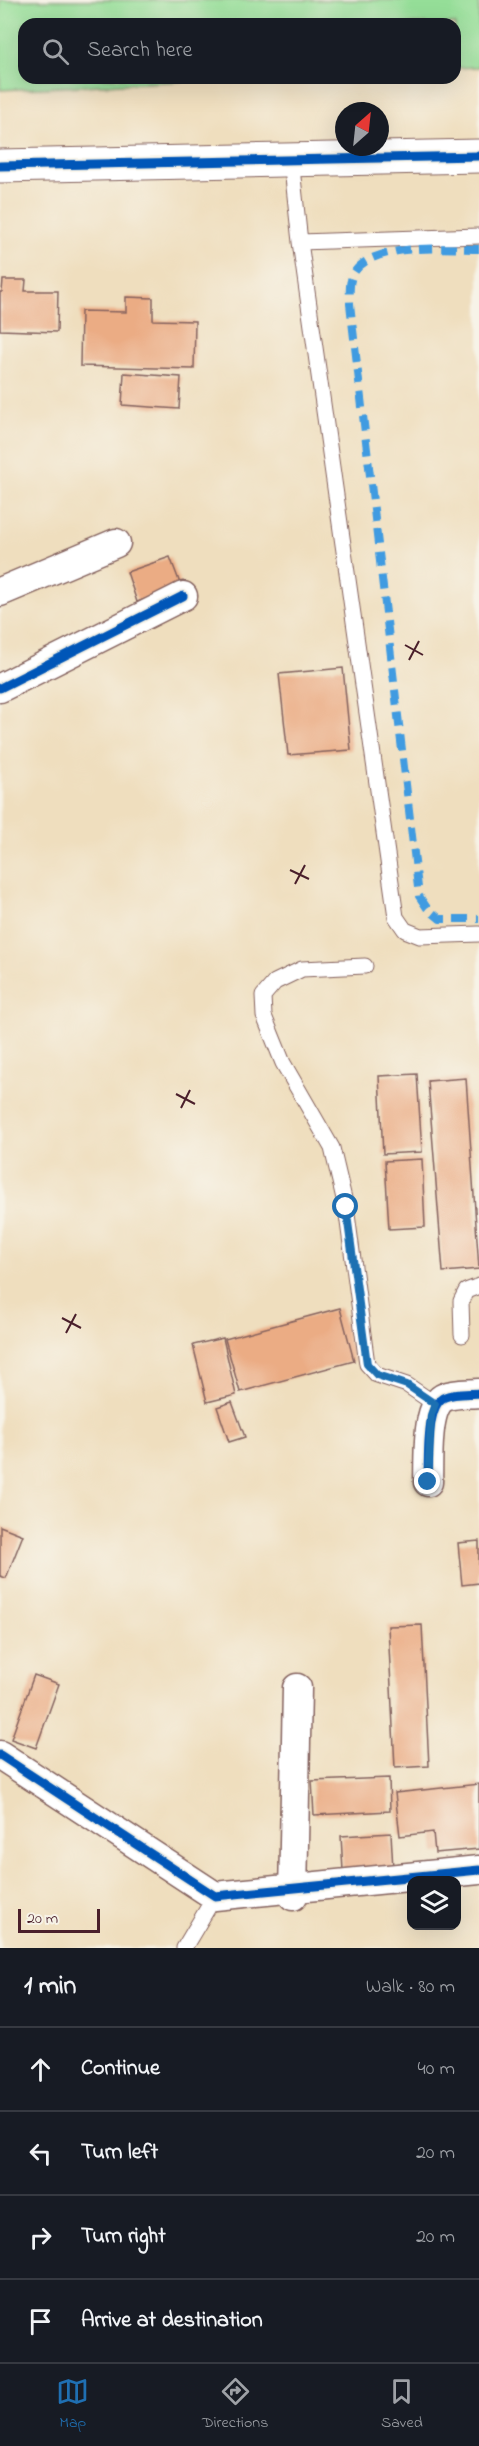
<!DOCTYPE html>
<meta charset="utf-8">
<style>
body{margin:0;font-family:"Indie Flower",sans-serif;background:#242831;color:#f1f3f6}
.controls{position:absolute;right:18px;bottom:18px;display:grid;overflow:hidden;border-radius:12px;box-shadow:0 6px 24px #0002}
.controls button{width:54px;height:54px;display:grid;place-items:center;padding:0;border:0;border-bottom:2px solid #363941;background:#171b24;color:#f1f3f6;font:30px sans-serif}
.compass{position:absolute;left:335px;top:102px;width:54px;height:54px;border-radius:50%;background:#171b24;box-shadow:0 6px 24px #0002;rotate:27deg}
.scale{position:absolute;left:18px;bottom:15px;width:82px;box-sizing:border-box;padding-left:6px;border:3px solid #4a1f2b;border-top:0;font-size:16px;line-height:21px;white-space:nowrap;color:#4a1f2b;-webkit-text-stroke:4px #f7f3e8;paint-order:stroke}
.stop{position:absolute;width:18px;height:18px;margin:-14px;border:4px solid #1f6fb2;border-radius:50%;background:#fff}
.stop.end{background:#1f6fb2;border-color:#fff;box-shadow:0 2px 6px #0008}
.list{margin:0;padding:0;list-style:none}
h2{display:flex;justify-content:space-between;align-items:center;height:78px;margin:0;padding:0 24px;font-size:26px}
h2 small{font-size:20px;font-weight:400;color:#9ea1a6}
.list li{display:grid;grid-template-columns:39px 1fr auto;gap:18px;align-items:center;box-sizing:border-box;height:84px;padding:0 24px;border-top:2px solid #363941}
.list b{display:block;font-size:22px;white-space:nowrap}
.list em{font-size:20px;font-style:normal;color:#9ea1a6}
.icon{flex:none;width:33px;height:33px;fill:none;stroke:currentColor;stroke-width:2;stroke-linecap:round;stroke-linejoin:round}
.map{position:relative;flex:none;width:479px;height:1948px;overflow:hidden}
.search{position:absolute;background:#171b24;box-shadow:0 6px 24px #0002;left:18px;right:18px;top:18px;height:66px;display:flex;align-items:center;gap:15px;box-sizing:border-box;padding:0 21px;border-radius:18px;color:#9ea1a6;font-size:22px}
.sheet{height:414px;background:#171b24}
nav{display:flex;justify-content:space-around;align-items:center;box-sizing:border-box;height:84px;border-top:2px solid #363941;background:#171b24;font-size:16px;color:#9ea1a6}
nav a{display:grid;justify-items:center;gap:3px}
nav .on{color:#1f6fb2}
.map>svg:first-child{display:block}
</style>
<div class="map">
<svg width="479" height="1948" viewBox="0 0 479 1948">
<rect width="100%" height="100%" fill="#f7f3e8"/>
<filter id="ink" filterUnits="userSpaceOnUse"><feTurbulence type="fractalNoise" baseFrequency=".0167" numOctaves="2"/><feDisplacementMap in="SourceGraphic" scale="12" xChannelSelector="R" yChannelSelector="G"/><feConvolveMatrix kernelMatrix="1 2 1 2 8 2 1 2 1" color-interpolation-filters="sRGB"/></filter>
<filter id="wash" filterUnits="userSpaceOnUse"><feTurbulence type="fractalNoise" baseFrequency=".008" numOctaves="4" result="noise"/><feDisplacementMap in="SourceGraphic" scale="24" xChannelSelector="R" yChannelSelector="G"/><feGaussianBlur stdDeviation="1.35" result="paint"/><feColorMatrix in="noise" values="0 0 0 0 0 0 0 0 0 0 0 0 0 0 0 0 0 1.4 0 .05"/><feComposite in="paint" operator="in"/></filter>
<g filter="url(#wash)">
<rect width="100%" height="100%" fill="#efdebe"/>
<!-- green -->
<path fill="#95de98" stroke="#707e62" stroke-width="1.5" d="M0,0H479V67L455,68V24H24V78H246L0,90Z"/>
<g id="blocks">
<!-- building -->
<path fill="#ebac84" d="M3,280H26L25,291H58L57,332L0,330V292H2Z
M126,297L153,298V320L195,321L194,369L80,366L81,311L126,312Z
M124,373L181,377L179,409L122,405Z
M170,557L181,586L137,602L127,572Z
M343,668L351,750L288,755L279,674Z
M417,1074L422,1152L383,1154L379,1076Z
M466,1078L479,1269L443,1272L428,1081Z
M422,1159L425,1227L389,1229L385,1161Z
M340,1308L354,1361L240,1392L225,1339Z
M223,1338L236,1395L207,1402L193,1345Z
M232,1402L245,1437L229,1442L217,1407Z
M0,1526L23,1535L6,1578L0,1576Z
M479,1541V1583L462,1585L458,1543Z
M422,1625L429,1766L395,1768L388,1626Z
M34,1675L59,1684L36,1748L11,1739Z
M389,1778L390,1811L314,1815L312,1781Z
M479,1784V1849L435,1853L433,1832L400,1836L395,1793Z
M391,1833L393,1869L343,1871L341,1836Z"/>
</g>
</g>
<g filter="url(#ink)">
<use href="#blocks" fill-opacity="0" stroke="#84625e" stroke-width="1.5"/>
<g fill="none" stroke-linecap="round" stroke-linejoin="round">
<!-- service casing -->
<g stroke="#84625e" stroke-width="17">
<path id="service" d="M291,159L300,242L396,917L405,930L420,936L479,934
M300,242L479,236
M365,966L302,969L275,982L263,996L264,1016L283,1063L332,1148L346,1207L367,1364L377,1375L407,1385L435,1404
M462,1335L461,1301L466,1291L479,1286
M184,1948L215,1896"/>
</g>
<!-- minor casing -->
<g stroke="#84625e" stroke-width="31">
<path id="minor" d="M0,592L116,543
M0,688L183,596
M428,1482C429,1463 425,1404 445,1397C455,1393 469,1394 479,1393
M0,1755L215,1896L479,1870
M293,1896L297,1688"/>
</g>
<!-- tertiary casing -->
<g stroke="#84625e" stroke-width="35">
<path id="tertiary" d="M0,166L479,156"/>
</g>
<!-- service -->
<use href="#service" stroke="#fff" stroke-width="15"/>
<!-- minor -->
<use href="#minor" stroke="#fff" stroke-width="28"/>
<!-- tertiary -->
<use href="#tertiary" stroke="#fff" stroke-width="33"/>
<!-- quiet -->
<path stroke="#409be1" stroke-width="8" stroke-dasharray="15 8" stroke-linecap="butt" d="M479,249C448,249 361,241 351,280C349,287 350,297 350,304L419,896L427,908L440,919H479"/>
<!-- cycleway casing -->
<g stroke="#f7f3e8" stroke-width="13">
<path id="cycleway" d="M0,166L479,156
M0,688L183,596
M428,1482C429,1463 425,1404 445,1397C455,1393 469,1394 479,1393
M0,1755L215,1896L479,1870"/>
</g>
<!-- cycleway -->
<use href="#cycleway" stroke="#0057b8" stroke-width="9"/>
</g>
</g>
<g fill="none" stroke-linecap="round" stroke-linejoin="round" filter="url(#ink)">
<!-- route -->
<path stroke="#1f6fb2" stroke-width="8" d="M346,1207L367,1364L377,1375L407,1385L435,1404L431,1415L428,1482"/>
</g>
<!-- ticks -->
<path fill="none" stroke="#4a1f2b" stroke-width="2" d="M405,645L423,655M409,660L419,641M290,870L309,879M295,884L305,865M176,1094L195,1104M181,1108L190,1090M62,1318L81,1328M66,1333L76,1314"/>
</svg>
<div class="controls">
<button><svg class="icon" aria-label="layers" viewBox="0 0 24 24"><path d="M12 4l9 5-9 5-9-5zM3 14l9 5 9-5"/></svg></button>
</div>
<svg class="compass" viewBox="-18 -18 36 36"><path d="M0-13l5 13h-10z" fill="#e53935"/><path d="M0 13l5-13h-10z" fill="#9ea1a6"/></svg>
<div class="scale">20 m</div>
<div class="stop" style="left:346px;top:1207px"></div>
<div class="stop end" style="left:428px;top:1482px"></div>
<div class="search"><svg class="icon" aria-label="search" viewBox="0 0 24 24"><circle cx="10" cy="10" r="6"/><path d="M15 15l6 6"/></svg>Search here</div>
</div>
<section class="sheet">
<h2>1 min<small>Walk · 80 m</small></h2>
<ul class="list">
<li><svg class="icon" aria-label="ahead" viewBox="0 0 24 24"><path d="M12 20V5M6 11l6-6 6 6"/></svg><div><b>Continue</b></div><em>40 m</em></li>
<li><svg class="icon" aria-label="left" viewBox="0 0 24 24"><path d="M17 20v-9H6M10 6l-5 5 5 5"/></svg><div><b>Turn left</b></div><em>20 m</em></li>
<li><svg class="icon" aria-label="right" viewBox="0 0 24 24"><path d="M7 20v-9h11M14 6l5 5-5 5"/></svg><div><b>Turn right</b></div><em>20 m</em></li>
<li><svg class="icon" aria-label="arrive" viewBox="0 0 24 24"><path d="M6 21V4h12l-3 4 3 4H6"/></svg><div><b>Arrive at destination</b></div></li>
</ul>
</section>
<nav>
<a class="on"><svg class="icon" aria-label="map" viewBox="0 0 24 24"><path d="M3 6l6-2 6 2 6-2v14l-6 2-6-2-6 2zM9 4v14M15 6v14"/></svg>Map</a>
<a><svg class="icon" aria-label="directions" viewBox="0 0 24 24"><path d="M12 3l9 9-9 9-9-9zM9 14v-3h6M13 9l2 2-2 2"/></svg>Directions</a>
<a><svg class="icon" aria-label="saved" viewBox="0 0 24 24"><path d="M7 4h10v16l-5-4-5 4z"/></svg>Saved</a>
</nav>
